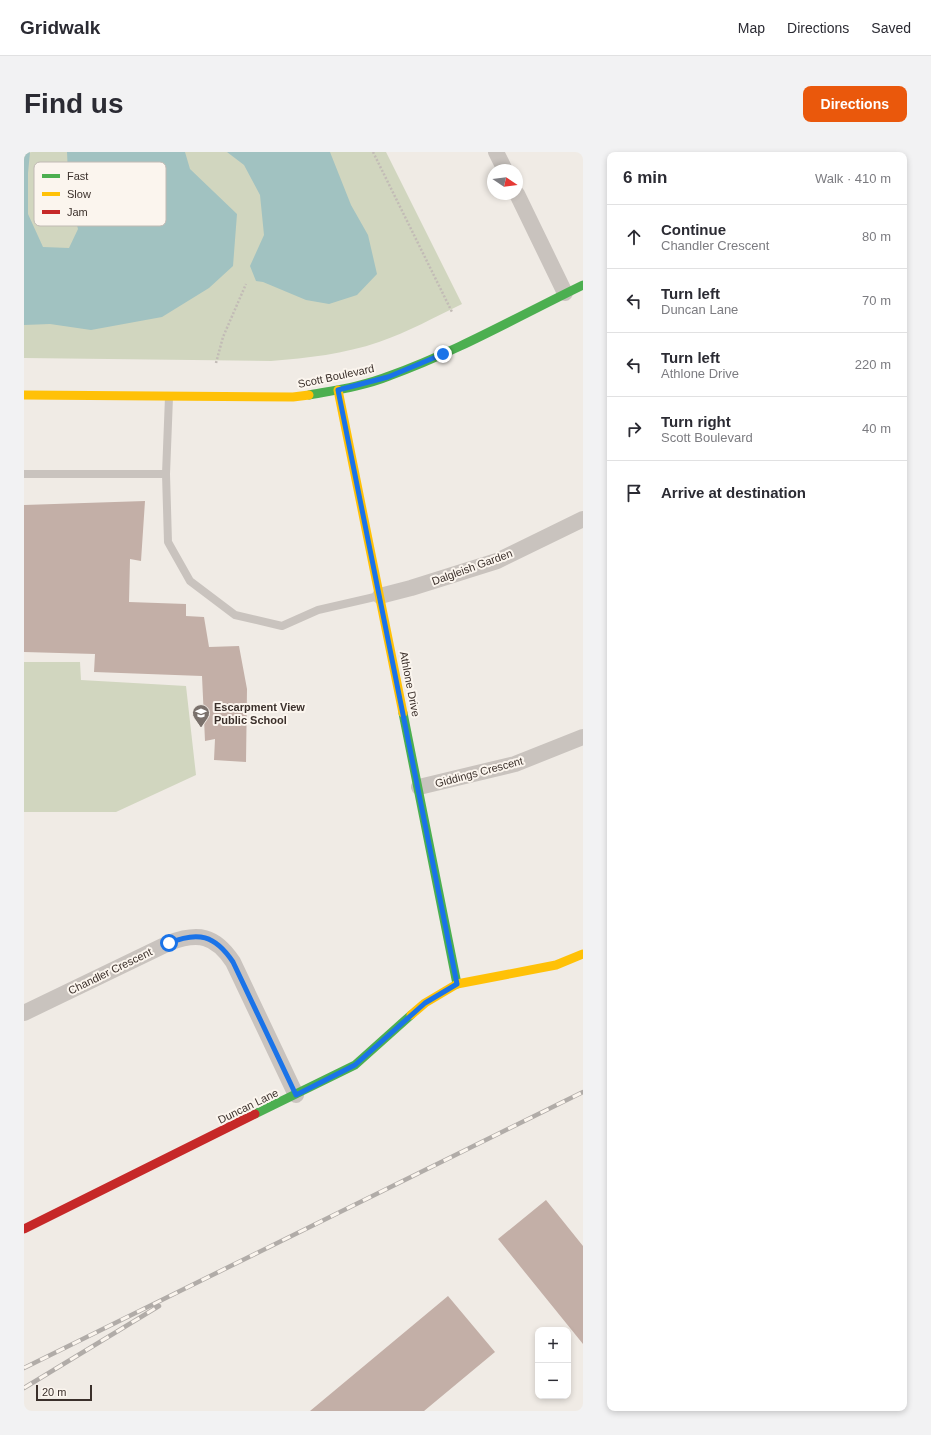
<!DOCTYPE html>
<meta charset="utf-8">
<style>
body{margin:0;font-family:Arial,sans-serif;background:#f2f2f3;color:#2b2b33}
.controls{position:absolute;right:12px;bottom:12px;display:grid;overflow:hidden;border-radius:8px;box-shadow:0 2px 6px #0003}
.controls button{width:36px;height:36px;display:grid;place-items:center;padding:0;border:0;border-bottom:1px solid #e1e1e2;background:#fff;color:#2b2b33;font:20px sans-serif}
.compass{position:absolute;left:463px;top:12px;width:36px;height:36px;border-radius:50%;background:#fff;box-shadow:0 2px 6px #0003;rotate:103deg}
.scale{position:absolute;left:12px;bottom:10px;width:56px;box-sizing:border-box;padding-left:4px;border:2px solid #3b302b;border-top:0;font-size:11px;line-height:14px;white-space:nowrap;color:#3b302b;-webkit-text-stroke:3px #fbf5ee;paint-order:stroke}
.stop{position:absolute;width:12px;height:12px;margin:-9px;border:3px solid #1a73e8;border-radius:50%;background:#fff}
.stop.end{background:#1a73e8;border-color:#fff;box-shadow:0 1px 4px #0008}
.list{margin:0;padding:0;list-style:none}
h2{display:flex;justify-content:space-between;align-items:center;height:52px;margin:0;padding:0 16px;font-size:17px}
h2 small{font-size:13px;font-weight:400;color:#7c7c81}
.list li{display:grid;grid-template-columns:26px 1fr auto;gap:12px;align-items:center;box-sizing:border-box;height:64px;padding:0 16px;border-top:1px solid #e1e1e2}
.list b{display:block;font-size:15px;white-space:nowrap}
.list p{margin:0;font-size:13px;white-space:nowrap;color:#7c7c81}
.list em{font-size:13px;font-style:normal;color:#7c7c81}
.icon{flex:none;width:22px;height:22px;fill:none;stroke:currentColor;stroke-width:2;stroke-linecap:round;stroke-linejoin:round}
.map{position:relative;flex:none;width:559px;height:1259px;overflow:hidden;border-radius:8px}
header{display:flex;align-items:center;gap:24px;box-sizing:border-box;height:56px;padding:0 20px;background:#fff;border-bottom:1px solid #e1e1e2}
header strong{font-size:19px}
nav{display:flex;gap:22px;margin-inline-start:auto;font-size:14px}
.intro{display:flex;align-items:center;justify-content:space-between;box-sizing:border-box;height:96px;padding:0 24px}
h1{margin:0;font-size:28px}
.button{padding:10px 18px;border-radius:8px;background:#ea580c;color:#fff;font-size:14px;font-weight:700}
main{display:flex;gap:24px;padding:0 24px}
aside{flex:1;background:#fff;border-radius:8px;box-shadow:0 2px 6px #0003}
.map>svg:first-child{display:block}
</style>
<header>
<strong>Gridwalk</strong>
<nav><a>Map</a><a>Directions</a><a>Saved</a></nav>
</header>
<div class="intro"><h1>Find us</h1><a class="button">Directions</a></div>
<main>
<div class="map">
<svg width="559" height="1259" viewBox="0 0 559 1259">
<rect width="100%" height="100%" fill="#f0ebe5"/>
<!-- green -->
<path fill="#d1d6bf" d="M0,0H362L438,152C411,165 384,180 355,190C320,202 284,206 247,209L0,206Z
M0,510H56L57,528L162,534L172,623L92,660H0Z"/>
<!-- water -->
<path fill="#a1c2c1" d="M0,0H6L4,21V62L19,95L45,96L54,77L45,44L43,0H161L166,17L213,62L209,114L185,136L138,165L67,178L26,172L0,173Z
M203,0H306L327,53L344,83L353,122L333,143L305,152L282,148L239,130L232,129L226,114L240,83L236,43L220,13Z"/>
<!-- building -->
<path fill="#c3afa7" d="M121,349L117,409L106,407L105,450L162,452V464L180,465L185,495L215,494L223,537L222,610L190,608L191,587L181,589L178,524L70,520L71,502L0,500V353Z
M522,1048L559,1094V1192L474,1087Z
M424,1144L471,1200L400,1259H286Z"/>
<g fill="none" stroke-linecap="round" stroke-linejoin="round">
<!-- path -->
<path stroke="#c2bbb6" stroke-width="2.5" stroke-dasharray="2 2" stroke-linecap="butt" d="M349,0L428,160
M192,211L199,185L222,132"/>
<!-- lane -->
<path stroke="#c9c3be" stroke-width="8" d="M145,245L142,322L144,390L166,429L211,463L258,474L294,458L355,444
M0,322H142"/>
<!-- street -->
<path stroke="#c9c3be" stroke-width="16" d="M472,0L481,18
M493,42L541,141
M356,444L387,436L473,409L559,367
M395,635L491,612L559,585
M0,861L145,791C174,780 191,783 209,810L272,943"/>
<!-- fast -->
<path stroke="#4caf50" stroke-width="9" d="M285,243C312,238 340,234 365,224C432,200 495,164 559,133
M379,561L433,832
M231,962L331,913L387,863"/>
<!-- slow -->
<path stroke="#ffc107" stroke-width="9" d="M314,238L379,561
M0,243L269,245L285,243
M387,863L401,851L433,832L532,813L559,802"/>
<!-- jam -->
<path stroke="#c62828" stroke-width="9" d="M0,1077L231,962"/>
<!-- rail casing -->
<g stroke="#b1aca8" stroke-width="4.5">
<path id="rail" d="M0,1216L559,940
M0,1236L135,1154"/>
</g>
<!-- rail -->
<use href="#rail" stroke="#fbf5ee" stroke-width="3" stroke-dasharray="9" stroke-linecap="butt"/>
</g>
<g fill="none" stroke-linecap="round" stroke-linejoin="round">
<!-- route -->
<path stroke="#1a73e8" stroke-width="5" d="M145,791C174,779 191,783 209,810L272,943L331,913L401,851L433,832L314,238L364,225L419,202"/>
</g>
<!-- icons -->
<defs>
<g id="school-pin" transform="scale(0.9)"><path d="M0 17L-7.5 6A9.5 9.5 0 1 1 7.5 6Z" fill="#7a716c" stroke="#fbf5ee"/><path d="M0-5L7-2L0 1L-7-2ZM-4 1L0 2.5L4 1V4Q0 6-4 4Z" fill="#fff"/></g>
</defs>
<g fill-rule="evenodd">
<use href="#school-pin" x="177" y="561"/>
</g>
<g text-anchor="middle" stroke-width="4" stroke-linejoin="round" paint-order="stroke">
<!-- street labels -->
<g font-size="11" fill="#3b302b" stroke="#fbf5ee">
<text transform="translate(312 224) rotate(-12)" y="4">Scott Boulevard</text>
<text transform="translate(448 415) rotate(-20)" y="4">Dalgleish Garden</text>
<text transform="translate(386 532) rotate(79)" y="4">Athlone Drive</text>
<text transform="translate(455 620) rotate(-15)" y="4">Giddings Crescent</text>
<text transform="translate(86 819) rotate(-26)" y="4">Chandler Crescent</text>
<text transform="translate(224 954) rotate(-26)" y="4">Duncan Lane</text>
</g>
<!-- poi labels -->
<g font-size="11" font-weight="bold" fill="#3b302b" stroke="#fbf5ee" text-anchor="start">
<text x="190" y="559">Escarpment View<tspan x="190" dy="13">Public School</tspan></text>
</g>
</g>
<!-- legend -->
<rect x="10" y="10" width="132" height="64" rx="6" fill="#fbf5ee" stroke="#c1bab4" stroke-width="1"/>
<rect x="18" y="22" width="18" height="4" fill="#4caf50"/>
<rect x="18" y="40" width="18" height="4" fill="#ffc107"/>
<rect x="18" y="58" width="18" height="4" fill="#c62828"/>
<g font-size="11" fill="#3b302b">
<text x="43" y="28">Fast</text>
<text x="43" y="46">Slow</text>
<text x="43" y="64">Jam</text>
</g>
</svg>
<div class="controls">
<button>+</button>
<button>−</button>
</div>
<svg class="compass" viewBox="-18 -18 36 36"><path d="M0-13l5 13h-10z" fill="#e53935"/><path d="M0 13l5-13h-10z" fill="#7c7c81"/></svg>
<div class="scale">20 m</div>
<div class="stop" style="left:145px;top:791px"></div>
<div class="stop end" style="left:419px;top:202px"></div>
</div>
<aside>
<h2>6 min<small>Walk · 410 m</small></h2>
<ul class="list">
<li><svg class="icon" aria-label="ahead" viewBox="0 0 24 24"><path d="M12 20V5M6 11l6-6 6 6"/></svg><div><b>Continue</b><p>Chandler Crescent</p></div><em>80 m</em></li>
<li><svg class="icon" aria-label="left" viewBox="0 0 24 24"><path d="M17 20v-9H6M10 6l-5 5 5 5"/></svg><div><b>Turn left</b><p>Duncan Lane</p></div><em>70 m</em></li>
<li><svg class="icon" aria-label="left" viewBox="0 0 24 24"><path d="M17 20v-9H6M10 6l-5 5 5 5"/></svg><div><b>Turn left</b><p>Athlone Drive</p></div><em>220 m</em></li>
<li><svg class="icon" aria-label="right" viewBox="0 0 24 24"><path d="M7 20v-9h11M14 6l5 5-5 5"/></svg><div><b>Turn right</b><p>Scott Boulevard</p></div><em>40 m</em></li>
<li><svg class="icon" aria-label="arrive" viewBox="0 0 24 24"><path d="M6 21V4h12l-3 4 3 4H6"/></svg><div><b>Arrive at destination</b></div></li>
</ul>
</aside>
</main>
